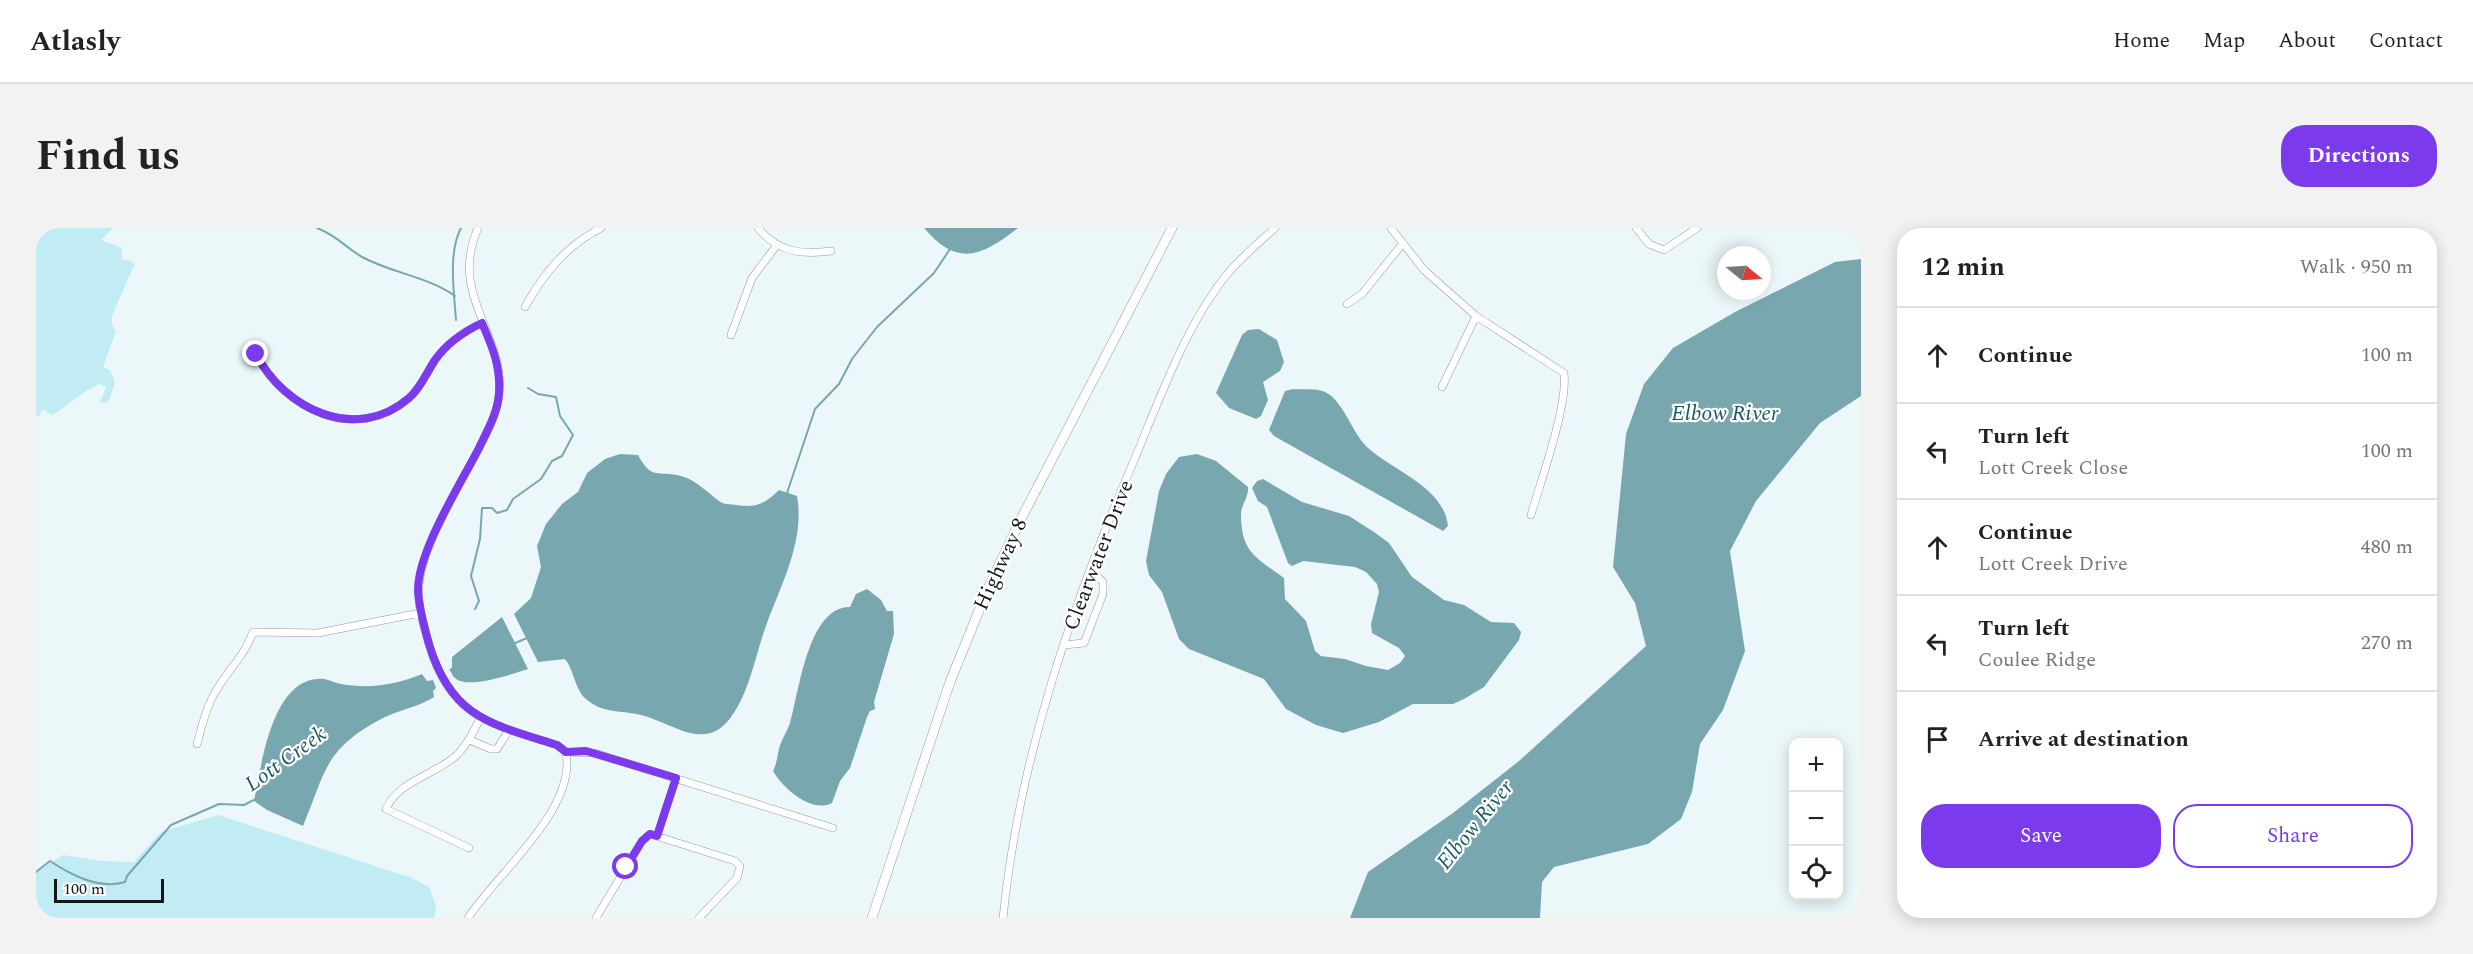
<!DOCTYPE html>
<meta charset="utf-8">
<style>
body{margin:0;font-family:Spectral,serif;background:#f2f2f2;color:#222}
.controls{position:absolute;right:18px;bottom:18px;display:grid;overflow:hidden;border-radius:12px;box-shadow:0 3px 15px #0003}
.controls button{width:54px;height:54px;display:grid;place-items:center;padding:0;border:0;border-bottom:2px solid #e0e0e0;background:#fff;color:#222;font:30px sans-serif}
.compass{position:absolute;left:1681px;top:18px;width:54px;height:54px;border-radius:50%;background:#fff;box-shadow:0 3px 15px #0003;rotate:108deg}
.scale{position:absolute;left:18px;bottom:15px;width:110px;box-sizing:border-box;padding-left:6px;border:3px solid #131717;border-top:0;font-size:16px;line-height:21px;white-space:nowrap;color:#131717;-webkit-text-stroke:4px #fff;paint-order:stroke}
.stop{position:absolute;width:18px;height:18px;margin:-14px;border:4px solid #7c3aed;border-radius:50%;background:#fff}
.stop.end{background:#7c3aed;border-color:#fff;box-shadow:0 2px 6px #0008}
.list{margin:0;padding:0;list-style:none}
h2{display:flex;justify-content:space-between;align-items:center;height:78px;margin:0;padding:0 24px;font-size:26px}
h2 small{font-size:20px;font-weight:400;color:#767676}
.list li{display:grid;grid-template-columns:39px 1fr auto;gap:18px;align-items:center;box-sizing:border-box;height:96px;padding:0 24px;border-top:2px solid #e0e0e0}
.list b{display:block;font-size:22px;white-space:nowrap}
.list p{margin:0;font-size:20px;white-space:nowrap;color:#767676}
.list em{font-size:20px;font-style:normal;color:#767676}
.actions{display:flex;gap:12px;padding:18px 24px}
.actions a{flex:1;padding:14px 0;border:2px solid #7c3aed;border-radius:24px;text-align:center;font-size:21px;color:#7c3aed}
.actions .main{background:#7c3aed;color:#fff}
.icon{flex:none;width:33px;height:33px;fill:none;stroke:currentColor;stroke-width:2;stroke-linecap:round;stroke-linejoin:round}
.map{position:relative;flex:none;width:1825px;height:690px;overflow:hidden;border-radius:24px}
header{display:flex;align-items:center;gap:36px;box-sizing:border-box;height:84px;padding:0 30px;background:#fff;border-bottom:2px solid #e0e0e0}
header strong{font-size:28px}
nav{display:flex;gap:33px;margin-inline-start:auto;font-size:21px}
.intro{display:flex;align-items:center;justify-content:space-between;box-sizing:border-box;height:144px;padding:0 36px}
h1{margin:0;font-size:42px}
.button{padding:15px 27px;border-radius:24px;background:#7c3aed;color:#fff;font-size:21px;font-weight:700}
main{display:flex;gap:36px;padding:0 36px}
aside{flex:1;background:#fff;border-radius:24px;box-shadow:0 3px 15px #0003}
.map>svg:first-child{display:block}
</style>
<header>
<strong>Atlasly</strong>
<nav><a>Home</a><a>Map</a><a>About</a><a>Contact</a></nav>
</header>
<div class="intro"><h1>Find us</h1><a class="button">Directions</a></div>
<main>
<div class="map">
<svg width="1825" height="690" viewBox="0 0 1825 690">
<rect width="100%" height="100%" fill="#ecf7f9"/>
<!-- green -->
<path fill="#c1ecf4" d="M0,0H77L65,12L86,20V31L99,35L76,88V97L80,103L67,139L74,142L79,155L73,172L69,175L64,174L70,159L63,156C46,163 33,178 16,187L7,181L3,189L0,188Z
M182,587L376,650L393,659L400,678L398,690H0V644L27,627L66,633L98,634L125,604Z"/>
<!-- water -->
<path fill="#79a7b0" d="M888,0H982C946,28 922,40 888,0Z
M1825,31V168L1784,195L1720,273L1694,323L1709,423L1687,482L1664,516L1656,564L1645,591L1612,616L1518,639L1506,654L1504,690H1314L1332,644L1417,585L1483,533L1610,418L1599,375L1577,339L1590,206L1608,156L1637,120L1699,84L1799,34Z
M1223,101L1241,112L1248,134L1244,143L1227,154L1232,172L1225,188L1220,191L1193,180L1180,165L1206,107L1212,102Z
M1257,161C1266,162 1281,160 1289,164C1306,171 1317,206 1331,219C1357,243 1408,259 1412,298L1407,303L1238,208L1233,202L1249,163Z
M584,226L602,227C616,253 622,242 645,248C660,252 671,264 683,273C688,277 695,276 701,277C720,280 729,276 743,262L761,268C769,311 746,356 731,395C720,424 714,464 695,489C669,525 637,495 605,487C585,482 567,486 550,471C539,462 538,442 529,431L502,434L478,386L495,370L505,339L501,318L510,296L526,276L542,264L551,245L569,231Z
M1161,226L1180,233L1212,259C1213,269 1205,277 1205,286C1205,325 1220,329 1248,350L1249,371L1270,393L1279,423L1285,428L1309,431L1330,438L1352,442L1364,435L1369,428L1363,420L1336,405L1335,396L1343,364L1341,356L1330,344L1319,339L1267,333L1256,338L1252,335L1231,279L1222,273L1216,260L1221,253L1227,251L1266,274L1313,288L1338,304L1353,315L1376,349L1408,372L1428,377L1455,394L1478,395L1485,404L1483,412L1448,459L1428,471L1417,476H1377L1343,494L1307,505L1280,497L1250,481L1228,451L1153,421L1143,411L1126,364L1113,347L1110,333L1123,263L1130,246L1143,229Z
M831,361L845,372L851,383H857L858,406L838,474L839,481L834,483L831,489L814,540L804,553L796,575C775,586 746,559 737,543C741,535 741,529 743,521C745,512 751,504 754,495C763,465 772,378 814,379L820,366Z
M466,389L492,441C476,446 431,462 419,450C416,448 416,444 413,442L416,439V429Z
M386,446L391,453L397,452L400,460L397,463L398,469C382,479 363,482 347,490C288,521 290,543 267,598L231,582L218,573C226,536 236,447 288,451C293,452 300,455 305,456C335,461 359,457 386,446Z"/>
<g fill="none" stroke-linecap="round" stroke-linejoin="round">
<!-- stream -->
<path stroke="#79a7b0" stroke-width="2" d="M281,0C304,9 309,20 328,30C357,45 392,49 419,68
M420,92C418,65 412,24 425,0
M750,268L779,181L803,156L816,131L841,99L898,45L914,21
M439,381L443,373L435,348L444,311L446,280H456L461,285L471,282L477,271L505,251L516,233L526,228L537,207L524,188L520,169L502,166L492,160
M477,416L491,410
M0,644L14,633C35,647 63,662 89,654L91,648L135,597L183,576L208,577L220,571"/>
<!-- minor casing -->
<g stroke="#919b9d" stroke-width="8">
<path id="minor" d="M722,0C742,24 765,27 795,23
M1355,0L1388,42L1440,88L1528,145C1532,178 1505,252 1495,287
M1600,0L1613,16L1628,22L1661,0
M1311,76L1326,66L1367,15
M489,79C508,45 530,18 565,0
M695,107L716,50L741,17
M220,126C248,181 320,216 373,170C384,161 391,144 399,132C411,115 427,104 445,95
M1406,159L1440,88
M1028,417L1048,415L1067,366V354L1054,342
M434,512L455,521H461L473,502
M161,516C166,498 170,479 180,463C192,442 209,427 217,404L282,405L384,385
M530,524L559,525L797,600
M621,608L640,550
M433,620L350,581C362,553 399,547 421,527C432,516 437,504 444,491
M432,690C461,645 541,582 530,524L521,517C455,496 415,490 393,417C388,398 381,379 383,359C385,318 423,259 442,222C451,204 461,186 463,167C470,105 412,69 442,0
M560,690L606,613L614,606L699,633L704,638L701,650L663,690
M967,690C983,530 1036,377 1099,230C1124,170 1151,94 1193,44C1207,28 1223,14 1239,0"/>
</g>
<!-- major casing -->
<g stroke="#919b9d" stroke-width="10">
<path id="major" d="M836,690L914,454L951,363L985,291L1136,0"/>
</g>
<!-- minor -->
<use href="#minor" stroke="#fff" stroke-width="7"/>
<!-- major -->
<use href="#major" stroke="#fff" stroke-width="9"/>
</g>
<g fill="none" stroke-linecap="round" stroke-linejoin="round">
<!-- route -->
<path stroke="#7c3aed" stroke-width="8" d="M220,126C248,181 320,216 373,170C384,161 391,144 399,132C411,115 427,104 446,95C456,118 465,139 463,165C462,185 451,203 443,220C424,257 382,323 382,362C383,381 388,398 393,416C415,490 455,496 521,517L530,524L550,523L640,550L621,608L614,606L606,613L590,639"/>
</g>
<g text-anchor="middle" stroke-width="4.5" stroke-linejoin="round" paint-order="stroke">
<!-- street labels -->
<g font-size="21" fill="#131717" stroke="#fff">
<text transform="translate(1062 327) rotate(-69)" y="7">Clearwater Drive</text>
<text transform="translate(964 336) rotate(-65)" y="7">Highway 8</text>
</g>
<!-- water labels -->
<g font-size="22" font-style="italic" fill="#195964" stroke="#fff">
<text x="1689" y="192">Elbow River</text>
<text transform="translate(249 530) rotate(-36)" y="8">Lott Creek</text>
<text transform="translate(1438 596) rotate(-51)" y="8">Elbow River</text>
</g>
</g>
</svg>
<div class="controls">
<button>+</button>
<button>−</button>
<button><svg class="icon" aria-label="locate" viewBox="0 0 24 24"><circle cx="12" cy="12" r="6"/><path d="M12 2v4M12 18v4M2 12h4M18 12h4"/></svg></button>
</div>
<svg class="compass" viewBox="-18 -18 36 36"><path d="M0-13l5 13h-10z" fill="#e53935"/><path d="M0 13l5-13h-10z" fill="#767676"/></svg>
<div class="scale">100 m</div>
<div class="stop" style="left:590px;top:639px"></div>
<div class="stop end" style="left:220px;top:126px"></div>
</div>
<aside>
<h2>12 min<small>Walk · 950 m</small></h2>
<ul class="list">
<li><svg class="icon" aria-label="ahead" viewBox="0 0 24 24"><path d="M12 20V5M6 11l6-6 6 6"/></svg><div><b>Continue</b></div><em>100 m</em></li>
<li><svg class="icon" aria-label="left" viewBox="0 0 24 24"><path d="M17 20v-9H6M10 6l-5 5 5 5"/></svg><div><b>Turn left</b><p>Lott Creek Close</p></div><em>100 m</em></li>
<li><svg class="icon" aria-label="ahead" viewBox="0 0 24 24"><path d="M12 20V5M6 11l6-6 6 6"/></svg><div><b>Continue</b><p>Lott Creek Drive</p></div><em>480 m</em></li>
<li><svg class="icon" aria-label="left" viewBox="0 0 24 24"><path d="M17 20v-9H6M10 6l-5 5 5 5"/></svg><div><b>Turn left</b><p>Coulee Ridge</p></div><em>270 m</em></li>
<li><svg class="icon" aria-label="arrive" viewBox="0 0 24 24"><path d="M6 21V4h12l-3 4 3 4H6"/></svg><div><b>Arrive at destination</b></div></li>
</ul>
<div class="actions"><a class="main">Save</a><a>Share</a></div>
</aside>
</main>
